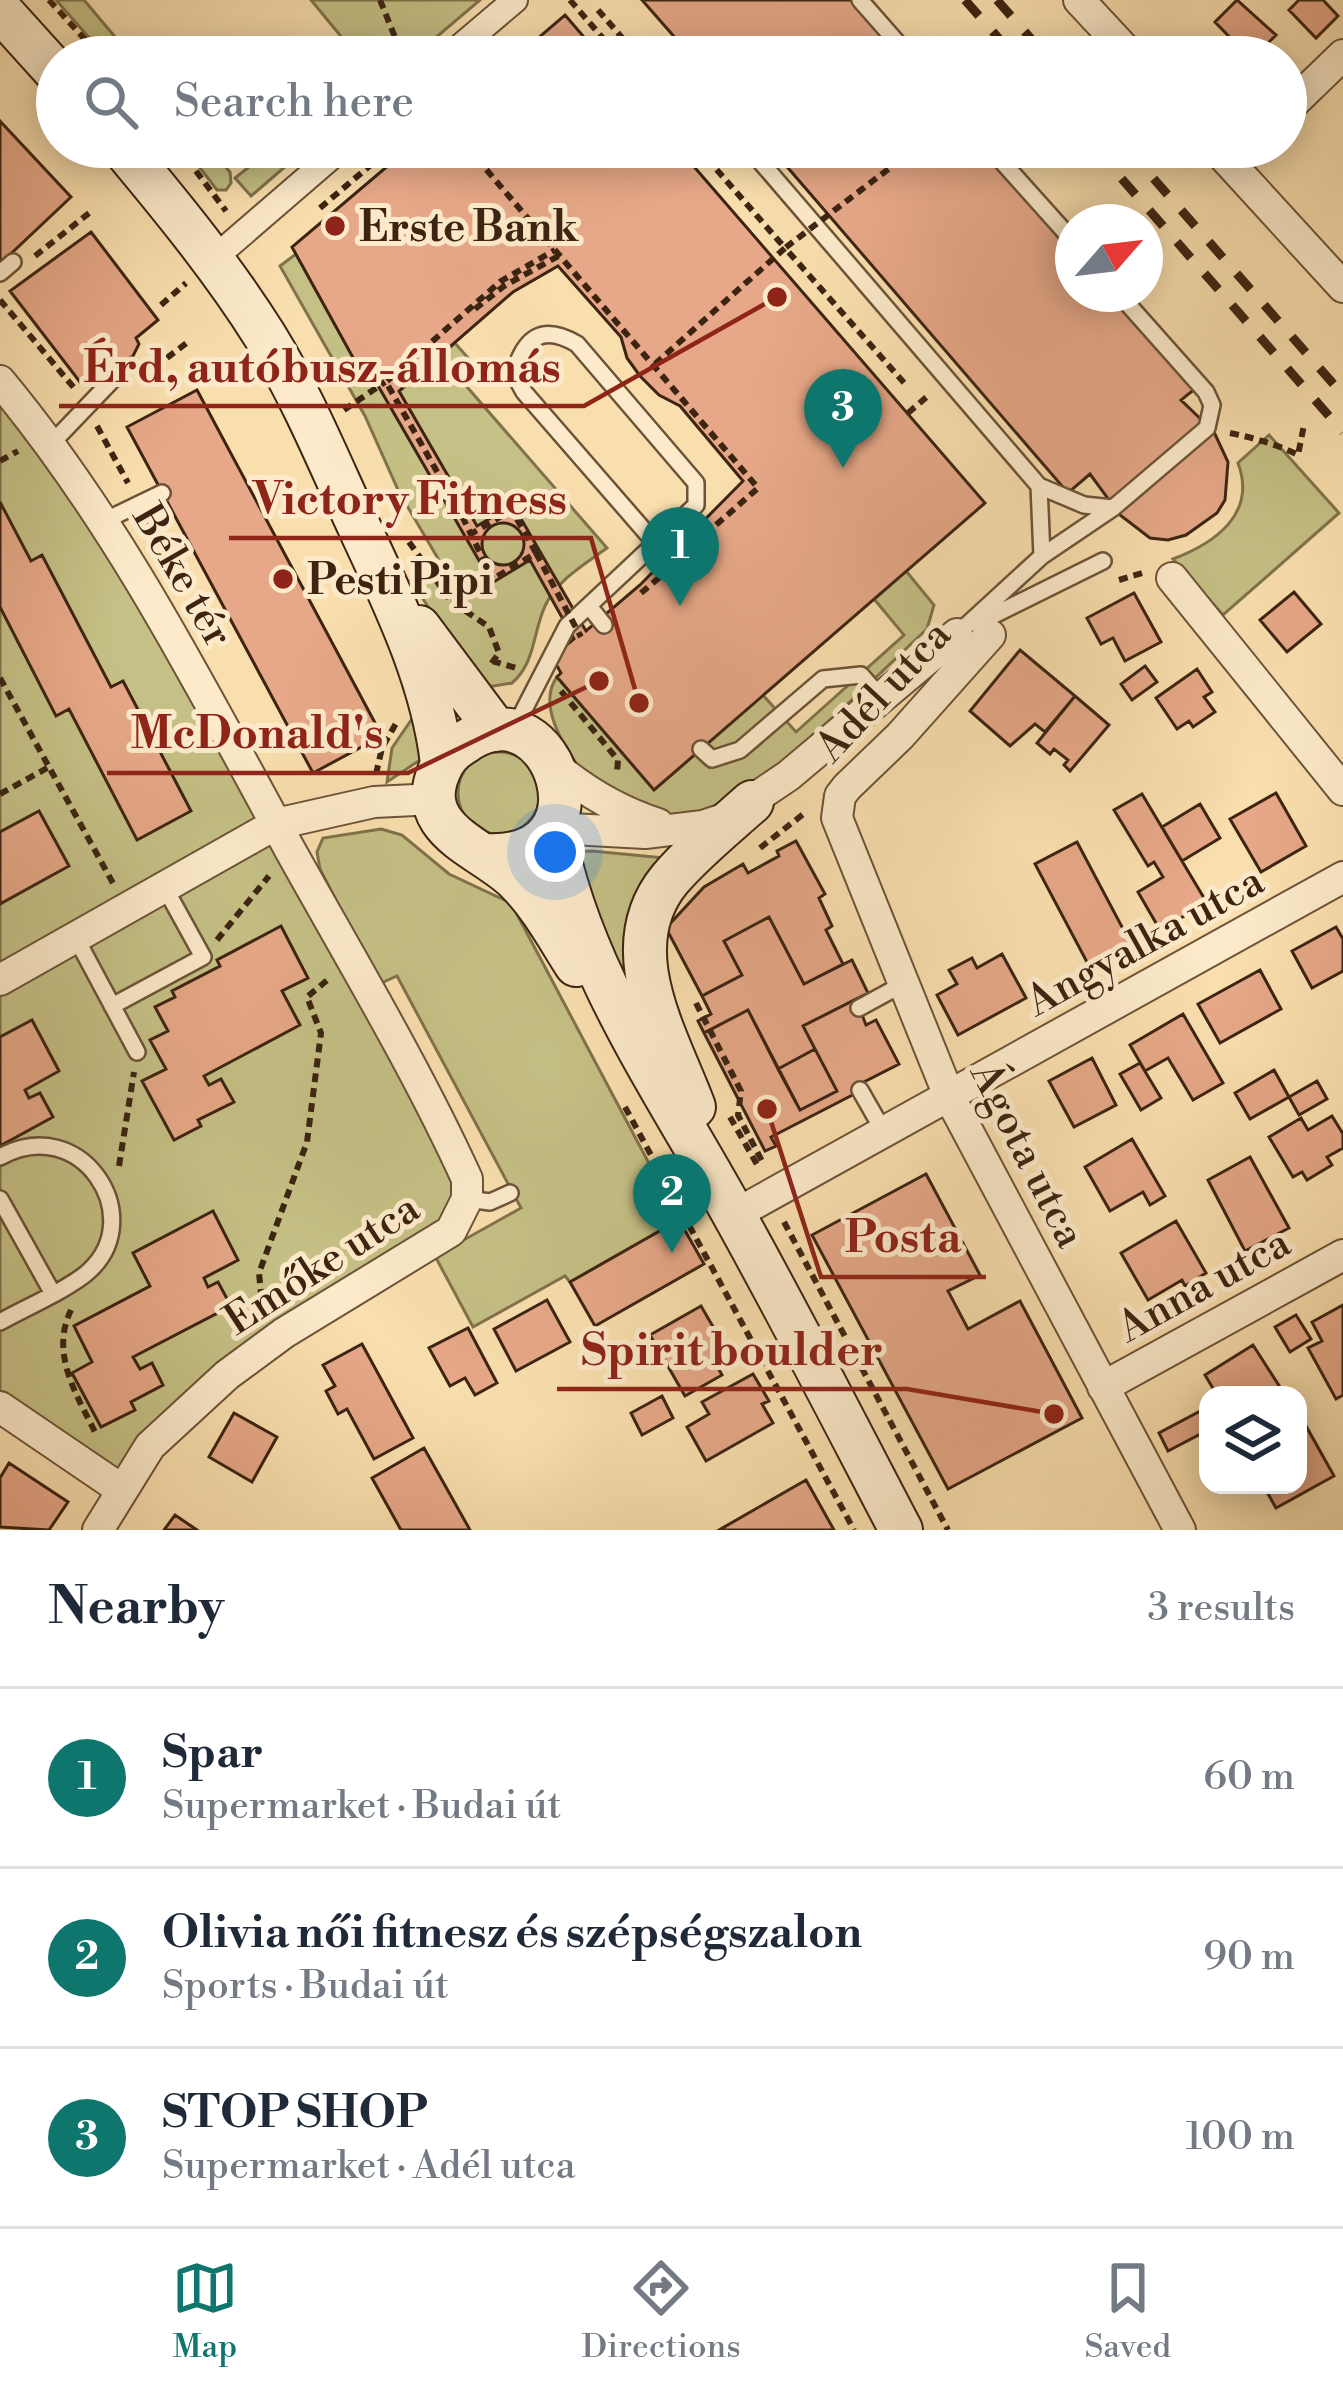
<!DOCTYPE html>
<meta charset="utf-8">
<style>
body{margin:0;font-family:"Libre Bodoni",serif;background:#f2f2f3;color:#1f2937}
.controls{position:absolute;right:36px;bottom:36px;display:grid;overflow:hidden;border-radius:24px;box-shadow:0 6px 30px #0003}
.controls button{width:108px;height:108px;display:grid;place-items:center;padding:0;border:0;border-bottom:3px solid #e0e1e3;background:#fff;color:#1f2937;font:60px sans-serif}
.compass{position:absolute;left:1055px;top:204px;width:108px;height:108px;border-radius:50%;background:#fff;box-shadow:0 6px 30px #0003;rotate:62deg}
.you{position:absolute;left:555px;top:852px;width:42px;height:42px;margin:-30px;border:9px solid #fff;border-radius:50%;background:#1a73e8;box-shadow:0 0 0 18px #1a73e833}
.badge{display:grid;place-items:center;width:78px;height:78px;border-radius:50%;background:#0f766e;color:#fff;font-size:39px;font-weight:700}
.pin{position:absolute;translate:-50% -99px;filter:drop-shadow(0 3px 6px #0008)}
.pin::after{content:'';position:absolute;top:63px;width:42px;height:36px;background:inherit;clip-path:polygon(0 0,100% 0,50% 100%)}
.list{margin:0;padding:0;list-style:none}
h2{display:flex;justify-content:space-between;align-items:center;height:156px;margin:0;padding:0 48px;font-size:51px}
h2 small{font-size:39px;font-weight:400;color:#747a83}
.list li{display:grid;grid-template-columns:78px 1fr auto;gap:36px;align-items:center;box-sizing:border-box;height:180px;padding:0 48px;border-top:3px solid #e0e1e3}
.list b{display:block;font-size:45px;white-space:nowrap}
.list p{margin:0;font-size:39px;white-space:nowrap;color:#747a83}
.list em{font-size:39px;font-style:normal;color:#747a83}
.icon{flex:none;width:66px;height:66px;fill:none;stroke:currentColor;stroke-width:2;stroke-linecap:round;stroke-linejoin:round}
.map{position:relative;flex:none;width:1343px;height:1530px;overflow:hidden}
.search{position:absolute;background:#fff;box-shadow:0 6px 30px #0003;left:36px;right:36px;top:36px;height:132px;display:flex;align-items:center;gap:30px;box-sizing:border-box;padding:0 42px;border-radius:66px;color:#747a83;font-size:45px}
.sheet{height:696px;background:#fff}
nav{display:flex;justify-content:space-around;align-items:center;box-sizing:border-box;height:168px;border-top:3px solid #e0e1e3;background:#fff;font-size:33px;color:#747a83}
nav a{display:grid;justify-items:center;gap:6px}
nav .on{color:#0f766e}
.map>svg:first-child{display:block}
</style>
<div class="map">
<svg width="1343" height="1530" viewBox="0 0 1343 1530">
<rect width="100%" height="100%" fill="#fadfae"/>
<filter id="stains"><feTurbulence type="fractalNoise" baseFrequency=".00167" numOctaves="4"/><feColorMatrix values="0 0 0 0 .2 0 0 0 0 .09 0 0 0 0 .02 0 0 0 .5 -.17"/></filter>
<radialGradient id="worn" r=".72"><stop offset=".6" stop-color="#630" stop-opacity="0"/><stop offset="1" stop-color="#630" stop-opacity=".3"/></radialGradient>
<!-- green -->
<path fill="#c5c085" stroke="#80724b" stroke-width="3" d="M56,0H84L132,57H106Z
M311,0H480L413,57H358Z
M184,147H209L230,172L231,183L226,190H217Z
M274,147H308L251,196L235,178Z
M296,254L367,382L373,377L388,401L455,343L475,366L461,380L607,548C585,564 557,580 545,606C533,632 535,664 512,683L488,687L458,654L411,580L440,562L399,492L365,416L280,266Z
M0,381L52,443L457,1157L461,1216L284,1333L122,1490L0,1406Z
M1269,435L1339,513L1223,615L1173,559C1215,543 1257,514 1238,463Z
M906,571L934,605L927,629C880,672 752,803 697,814C670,819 649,810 626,799C598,785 587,781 570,754C556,732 540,700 557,677L654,790L763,695L796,732L904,635L874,599Z
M414,716L428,746L420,760L387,782L392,748Z
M458 793a41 41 0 1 1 82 0a41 41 0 1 1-82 0Z
M381,829L402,835L449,874L511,903L679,1220L570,1282L565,1276L473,1327L435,1256L521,1208L397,976L379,984L320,869L317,852L323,838Z
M592,851L665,858L626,1001L569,852Z"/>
<!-- building -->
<path fill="#e6a888" stroke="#3c2411" stroke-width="3" fill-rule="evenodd" d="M642,0H854L904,57H692Z
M1237,0L1276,35L1254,57H1249L1215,22Z
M1299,0H1323L1338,16L1316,38L1289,10Z
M565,15L601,57H516Z
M0,121L71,197L0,264Z
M410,147H677L985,503L654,790L557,677L561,673L552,657L574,639L530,560L492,583L373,377L367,383L292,247ZM558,266L621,337L627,358L640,376L659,395L680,406L743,481L640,585L586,631L513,505L477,526L399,391L513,292Z
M770,147H983L1073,249V294H1113L1196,388L1181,400L1214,432L1228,462L1225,500L1217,513L1186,535L1168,540L1150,538L1120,515L1090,474L1068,493Z
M91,232L158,320L136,338L139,344L133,356L119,364L107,359L80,382L10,291Z
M197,390L382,736L313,773L127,427Z
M0,502L31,561L42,555L111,687L123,681L191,811L137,840L69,709L56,716L0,607Z
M482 544a21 21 0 1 1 42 0a21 21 0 1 1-42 0Z
M1294,592L1321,624L1287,652L1260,620Z
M1134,593L1161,642L1125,661L1113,638L1101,644L1087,618Z
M1020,650L1075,696L1045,732L1035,724L1010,746L970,711Z
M1145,666L1157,682L1132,700L1121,684Z
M1197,669L1212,692L1204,697L1215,712L1193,727L1189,721L1177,729L1156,698Z
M1075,696L1109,725L1070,771L1064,765L1068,760L1054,749L1050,754L1037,743Z
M1276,793L1306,846L1261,872L1230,819Z
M1142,794L1207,903L1160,930L1138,892L1163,877L1154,862L1148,866L1114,810Z
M1200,804L1220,838L1182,861L1162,827Z
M39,811L69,866L0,904V832Z
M796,841L825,894L819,898L832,926L826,930L843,964L804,984L769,917L724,941L742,975L702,996L666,928L704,887L743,864L748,873L779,856L777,851Z
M1077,842L1130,942L1088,964L1035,864Z
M769,917L804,984L852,960L868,993L803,1026L815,1049L778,1069L748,1010L704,1033L698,1021L711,1014L702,996L742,975L724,941Z
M281,926L308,978L282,991L300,1025L204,1076L209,1085L221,1079L234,1102L198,1120L201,1126L174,1140L142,1081L166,1069L150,1040L168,1031L155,1007L175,997L172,991L220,966L217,960Z
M1336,927L1343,939V971L1312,988L1292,951Z
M1002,954L1026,998L958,1035L937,995L957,984L949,970L972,958L977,968Z
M1260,970L1281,1009L1220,1043L1198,1004Z
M856,999L866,1025L876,1020L899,1064L862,1083L864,1089L771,1137L776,1146L765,1151L704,1033L748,1010L800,1110L837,1091L803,1026Z
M1183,1014L1223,1083L1193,1100L1168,1058L1145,1071L1130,1045Z
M32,1020L59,1071L25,1090L29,1098L40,1093L53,1117L0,1146V1037Z
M815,1049L837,1091L800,1110L778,1069Z
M1092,1058L1116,1105L1074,1127L1049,1081Z
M1140,1063L1161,1098L1141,1110L1120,1074Z
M1274,1070L1289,1097L1250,1119L1235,1093Z
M1317,1081L1327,1099L1299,1115L1289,1097Z
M1332,1116L1343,1134V1148L1327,1157L1332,1165L1307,1180L1302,1172L1293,1177L1269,1137L1301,1118L1308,1130Z
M1132,1139L1165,1196L1150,1205L1143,1192L1110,1211L1085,1167Z
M1250,1157L1289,1228L1245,1251L1208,1180Z
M926,1174L980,1275L948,1291L968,1329L1020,1301L1082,1418L948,1489L812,1235Z
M213,1211L238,1260L204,1278L208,1287L218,1282L231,1306L133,1357L140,1369L152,1363L163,1385L131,1402L135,1410L101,1427L72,1373L92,1362L74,1326L150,1286L133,1253Z
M679,1220L704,1264L595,1326L570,1282Z
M1176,1221L1206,1273L1185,1286L1182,1280L1148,1300L1121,1253Z
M547,1300L570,1342L516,1371L494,1329Z
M1343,1305V1395L1336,1399L1308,1348L1322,1341L1312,1322Z
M701,1306L730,1356L716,1364L722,1375L685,1396L650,1335Z
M1296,1315L1311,1339L1290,1352L1275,1327Z
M468,1328L497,1383L475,1395L465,1378L450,1386L429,1348Z
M362,1344L413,1438L374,1459L347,1409L338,1414L326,1391L335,1386L323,1365Z
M1253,1345L1285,1395H1217L1205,1375Z
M753,1374L769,1401L762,1404L773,1423L706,1461L687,1427L709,1414L702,1402Z
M662,1396L673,1418L642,1435L631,1413Z
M1208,1407V1430L1168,1451L1159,1433Z
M234,1413L277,1437L252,1482L209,1457Z
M1301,1417L1334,1476L1276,1508L1263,1485H1298Z
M424,1448L470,1530H401L372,1478Z
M9,1463L68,1502L49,1530L0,1527V1478Z
M806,1480L834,1530H719Z
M175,1515L197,1530H164Z"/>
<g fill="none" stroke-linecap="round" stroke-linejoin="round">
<!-- service casing -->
<g stroke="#6c5338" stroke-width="20">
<path id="service" d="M860,0L910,57
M748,147L1039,486L1042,556
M989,147L1073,241
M0,273L13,262
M52,443L120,372
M1039,486L1084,505L1113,508
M104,521L162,493
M589,606L604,625
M976,624L1103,561
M957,634L1042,556L1113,508L1207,428L1212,405L1206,392L1119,294
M514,729L567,626L696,505V483L577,344C542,323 524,338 514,374L524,392L656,544
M701,749L712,759L740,750L823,679L861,675L881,698
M76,938L137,1052
M112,1006L203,957L165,888
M859,1008L903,984
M860,1090L884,1132
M0,1157C80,1112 149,1216 89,1271C71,1288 23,1309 0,1322
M0,1199L52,1292
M467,1199L490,1202L510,1193"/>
</g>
<!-- pedestrian casing -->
<g stroke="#6c5338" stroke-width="28">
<path id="pedestrian" d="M448,57L515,0
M212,260L343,147"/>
</g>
<!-- minor casing -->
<g stroke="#6c5338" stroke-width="34">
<path id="minor" d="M1079,0L1132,57
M1286,110L1343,55
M1215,147L1343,287
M0,381C118,523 201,687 289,848C349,956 416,1067 467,1179V1199L451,1231L284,1333L227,1375L150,1446L98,1530
M1172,578L1343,790
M990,635L900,736L847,787L840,796L837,818L949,1096L1180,1530
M556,767C586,792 621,812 658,824
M553,828L645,833L703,826L724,819L788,776L957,634
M0,980L276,824L374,802L436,799
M734,1215L1343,877
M1103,1387L1343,1255
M0,1407L122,1490"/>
</g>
<!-- secondary casing -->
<g stroke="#3c2411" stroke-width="46">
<path id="secondary" d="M0,10L57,73
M122,147C172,207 223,269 265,336C304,399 331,467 362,533C396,606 433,683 442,764
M419,627L496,730
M553,828C578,969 666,1091 734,1215C792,1319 846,1425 901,1530
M486,855C614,861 554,687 470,739C459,746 450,751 443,763C407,830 484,847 517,881C541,905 558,937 576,965
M694,1107C667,1035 613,948 670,879C694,851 724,827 752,802"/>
</g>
<!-- path -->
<path stroke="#3c2411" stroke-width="6" stroke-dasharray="9 6" stroke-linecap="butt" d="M49,0L101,57
M380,0L403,57
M570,0L619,57
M598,10L639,57
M683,43L695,57
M178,147L226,211
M467,147L758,488L683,554
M320,208L392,147
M35,256L93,210
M0,300L75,389
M161,305L186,283
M475,309L504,286L562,254
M655,364L785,248L906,385
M143,376L188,342
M344,410L385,382
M908,413L929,395
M97,426L128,483
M1230,433C1254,438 1276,444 1298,455L1304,425
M0,461L18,451
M148,521L181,584
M469,535L512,510L536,553L493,579L460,512L386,382L501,281L555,250
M409,542L451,601L489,627L499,653L491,664
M685,558L715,532
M1119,580L1146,572
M641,593L686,555
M492,661L520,669
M0,678L114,885
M561,691L618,760L617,772
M376,774L382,748L398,720
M0,794L49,767
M760,848L806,812
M217,940L269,876
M696,1003L741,1091L738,1115L764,1165
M625,1107L854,1530
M730,1117L759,1168
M119,1166L134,1072
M784,1222L948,1530
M71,1310C50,1353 76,1394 95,1432
M263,1313L259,1273L307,1142L321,1033L307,997L331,977"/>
<!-- service -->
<use href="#service" stroke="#fceaca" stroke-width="15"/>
<!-- pedestrian -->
<use href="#pedestrian" stroke="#fceaca" stroke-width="24"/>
<!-- minor -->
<use href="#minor" stroke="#fceaca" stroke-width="30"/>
<!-- secondary -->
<use href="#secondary" stroke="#fceaca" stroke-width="42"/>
<!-- rail -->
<path stroke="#3c2411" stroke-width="9" stroke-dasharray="21 21" stroke-linecap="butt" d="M965,0L1015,57
M997,0L1047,57
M1094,147L1343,432
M1126,147L1343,395"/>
<!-- path-bridge -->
<path stroke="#3c2411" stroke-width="6" stroke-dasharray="9 6" stroke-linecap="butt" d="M697,147L785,248L895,164L890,156
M536,553L581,637"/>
</g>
<!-- markers -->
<g fill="#8f2418" stroke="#fceaca" stroke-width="4.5">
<circle cx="335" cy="226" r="12"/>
<circle cx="283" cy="579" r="12"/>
</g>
<g text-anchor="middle" stroke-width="10" stroke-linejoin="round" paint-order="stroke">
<!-- poi labels -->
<g font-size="42" font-weight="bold" fill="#3c2411" stroke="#fceaca" text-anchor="start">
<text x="359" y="241">Erste Bank</text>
<text x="307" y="594">Pesti Pipi</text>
</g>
<!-- street labels -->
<g font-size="42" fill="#3c2411" stroke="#fceaca">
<text transform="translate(184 575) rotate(60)" y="15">Béke tér</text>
<text transform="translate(882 690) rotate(-47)" y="15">Adél utca</text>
<text transform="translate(1144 940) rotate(-29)" y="15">Angyalka utca</text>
<text transform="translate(1029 1154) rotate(63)" y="15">Ágota utca</text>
<text transform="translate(321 1263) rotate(-33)" y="15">Emőke utca</text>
<text transform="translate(1203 1284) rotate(-29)" y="15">Anna utca</text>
</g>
</g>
<!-- callouts -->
<path fill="none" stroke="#8f2418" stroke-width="4.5" d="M777 297L584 406H59M639 703L591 538H229M599 681L408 773H107M767 1109L821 1277H986M1054 1414L907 1389H557"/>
<g fill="#8f2418" stroke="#fceaca" stroke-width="4.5">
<circle cx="777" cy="297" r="12"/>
<circle cx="639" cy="703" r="12"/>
<circle cx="599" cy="681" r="12"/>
<circle cx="767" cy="1109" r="12"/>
<circle cx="1054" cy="1414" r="12"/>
</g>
<g font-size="45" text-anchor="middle" font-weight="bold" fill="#8f2418" stroke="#fceaca" stroke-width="10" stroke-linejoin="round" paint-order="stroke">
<text x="322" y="382">Érd, autóbusz-állomás</text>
<text x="410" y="514">Victory Fitness</text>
<text x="257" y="748">McDonald's</text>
<text x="903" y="1252">Posta</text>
<text x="732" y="1365">Spirit boulder</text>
</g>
<rect width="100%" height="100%" filter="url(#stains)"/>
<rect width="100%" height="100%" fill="url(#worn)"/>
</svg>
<div class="controls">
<button><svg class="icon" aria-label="layers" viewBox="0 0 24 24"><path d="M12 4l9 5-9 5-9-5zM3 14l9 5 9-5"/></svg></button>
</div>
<svg class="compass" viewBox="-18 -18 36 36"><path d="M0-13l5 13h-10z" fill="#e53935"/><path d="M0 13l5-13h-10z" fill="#747a83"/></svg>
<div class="you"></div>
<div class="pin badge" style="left:680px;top:606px">1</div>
<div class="pin badge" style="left:672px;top:1253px">2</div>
<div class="pin badge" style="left:843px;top:468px">3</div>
<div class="search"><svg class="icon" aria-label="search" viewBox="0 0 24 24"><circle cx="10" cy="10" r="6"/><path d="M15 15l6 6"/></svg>Search here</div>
</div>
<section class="sheet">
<h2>Nearby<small>3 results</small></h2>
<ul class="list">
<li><span class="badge">1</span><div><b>Spar</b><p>Supermarket · Budai út</p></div><em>60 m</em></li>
<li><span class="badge">2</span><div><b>Olivia női fitnesz és szépségszalon</b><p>Sports · Budai út</p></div><em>90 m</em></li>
<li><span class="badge">3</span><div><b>STOP SHOP</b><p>Supermarket · Adél utca</p></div><em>100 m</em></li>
</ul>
</section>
<nav>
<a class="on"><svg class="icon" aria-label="map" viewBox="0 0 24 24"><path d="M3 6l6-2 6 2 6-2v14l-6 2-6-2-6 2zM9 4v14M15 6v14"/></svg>Map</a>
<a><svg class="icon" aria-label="directions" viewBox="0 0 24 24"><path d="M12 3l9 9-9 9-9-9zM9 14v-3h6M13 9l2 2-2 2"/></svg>Directions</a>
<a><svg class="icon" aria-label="saved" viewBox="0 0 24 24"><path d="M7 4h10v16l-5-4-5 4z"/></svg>Saved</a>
</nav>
